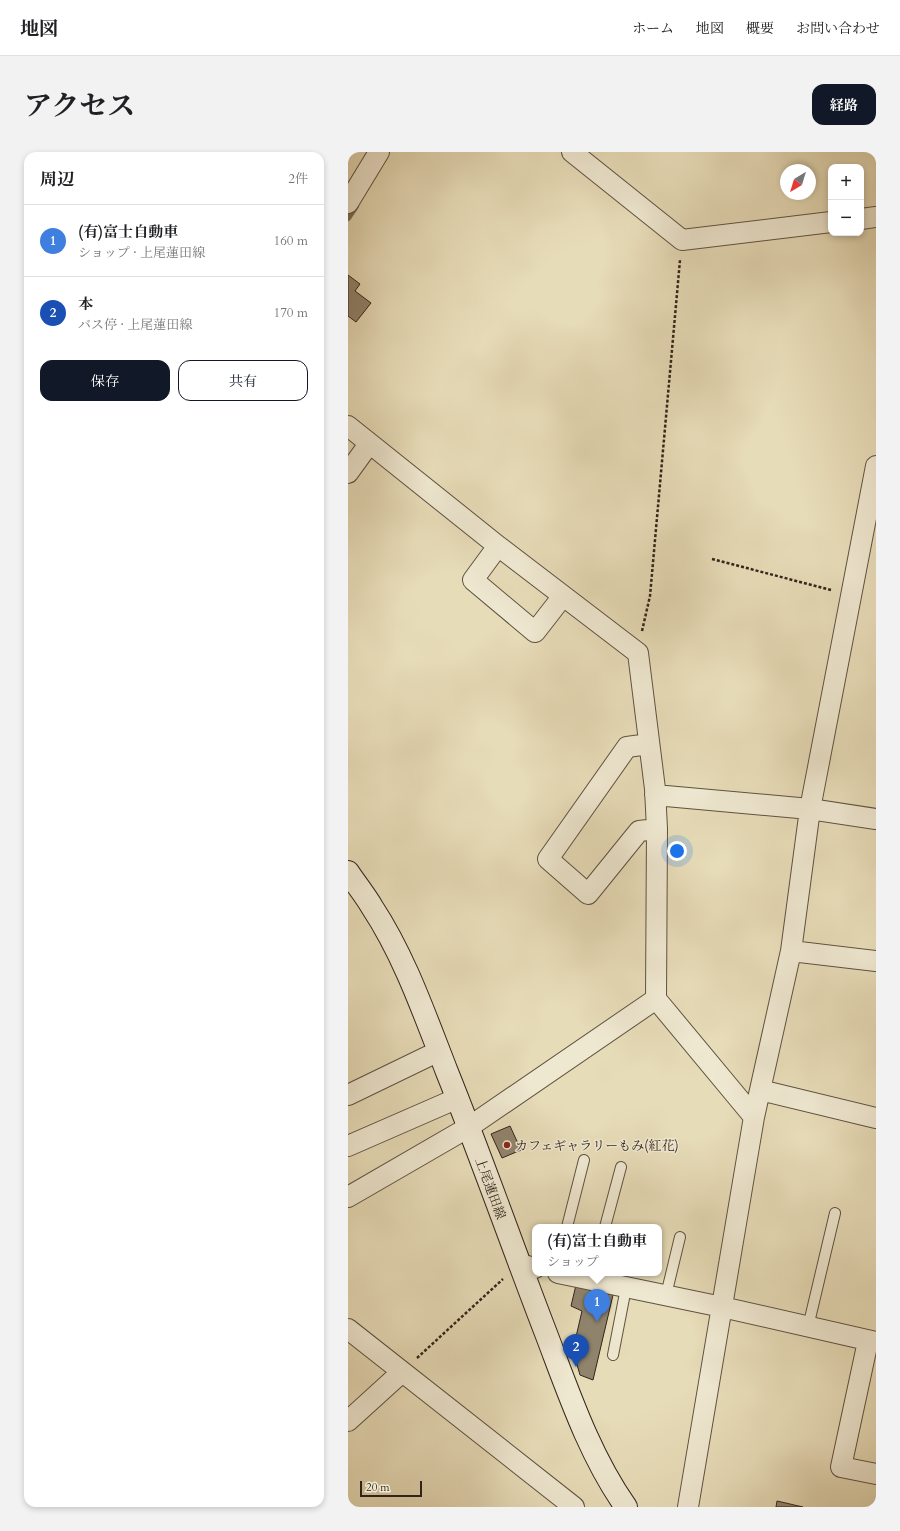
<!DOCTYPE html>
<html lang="ja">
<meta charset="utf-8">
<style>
body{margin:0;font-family:Cardo,"Noto Serif JP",serif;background:#f2f2f2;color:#202124}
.controls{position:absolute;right:12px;top:12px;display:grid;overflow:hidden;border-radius:8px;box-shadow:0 2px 6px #0003}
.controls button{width:36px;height:36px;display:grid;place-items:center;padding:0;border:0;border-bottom:1px solid #e0e0e0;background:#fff;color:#202124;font:20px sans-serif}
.compass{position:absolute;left:432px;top:12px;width:36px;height:36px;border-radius:50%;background:#fff;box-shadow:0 2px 6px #0003;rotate:218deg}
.scale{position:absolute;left:12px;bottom:10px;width:62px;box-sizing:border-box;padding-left:4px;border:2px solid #31241b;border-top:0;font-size:11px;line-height:14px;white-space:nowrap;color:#31241b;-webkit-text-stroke:3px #efe8d1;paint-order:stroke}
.you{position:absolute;left:329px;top:699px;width:14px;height:14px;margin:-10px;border:3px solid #fff;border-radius:50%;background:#1a73e8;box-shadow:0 0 0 6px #1a73e833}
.badge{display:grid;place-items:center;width:26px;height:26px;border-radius:50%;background:#111827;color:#fff;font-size:13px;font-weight:700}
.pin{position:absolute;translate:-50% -33px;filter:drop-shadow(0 1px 2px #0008)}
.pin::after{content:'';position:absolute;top:21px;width:14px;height:12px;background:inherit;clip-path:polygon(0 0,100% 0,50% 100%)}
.popup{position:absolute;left:184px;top:1072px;width:130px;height:52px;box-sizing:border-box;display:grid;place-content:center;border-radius:8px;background:#fff;filter:drop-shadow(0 1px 3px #0005);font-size:13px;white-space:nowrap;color:#757577}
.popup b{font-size:15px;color:#202124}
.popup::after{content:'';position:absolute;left:50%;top:100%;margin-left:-8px;border:8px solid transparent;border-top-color:#fff}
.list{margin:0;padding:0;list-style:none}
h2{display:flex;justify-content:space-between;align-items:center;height:52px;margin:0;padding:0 16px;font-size:17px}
h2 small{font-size:13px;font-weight:400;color:#757577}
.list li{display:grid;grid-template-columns:26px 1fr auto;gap:12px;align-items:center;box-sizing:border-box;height:72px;padding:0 16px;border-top:1px solid #e0e0e0}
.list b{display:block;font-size:15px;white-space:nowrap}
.list p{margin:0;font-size:13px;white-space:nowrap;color:#757577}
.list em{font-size:13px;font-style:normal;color:#757577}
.actions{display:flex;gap:8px;padding:12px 16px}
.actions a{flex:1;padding:9px 0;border:1px solid #111827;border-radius:12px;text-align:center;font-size:14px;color:#111827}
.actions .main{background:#111827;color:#fff}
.map{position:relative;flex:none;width:528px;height:1355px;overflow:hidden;border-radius:12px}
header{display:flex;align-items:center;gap:24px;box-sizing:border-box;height:56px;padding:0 20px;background:#fff;border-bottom:1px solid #e0e0e0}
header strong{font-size:19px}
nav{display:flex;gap:22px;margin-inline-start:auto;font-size:14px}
.intro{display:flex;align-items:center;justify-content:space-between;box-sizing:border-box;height:96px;padding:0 24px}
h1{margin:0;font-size:28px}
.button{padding:10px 18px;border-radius:12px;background:#111827;color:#fff;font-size:14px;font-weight:700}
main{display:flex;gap:24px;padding:0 24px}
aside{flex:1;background:#fff;border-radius:12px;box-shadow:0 2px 6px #0003}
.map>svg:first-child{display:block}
</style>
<header>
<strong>地図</strong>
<nav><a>ホーム</a><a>地図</a><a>概要</a><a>お問い合わせ</a></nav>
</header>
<div class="intro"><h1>アクセス</h1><a class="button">経路</a></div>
<main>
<aside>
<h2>周辺<small>2件</small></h2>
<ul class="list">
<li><span class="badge" style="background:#3f7fe0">1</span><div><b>(有)富士自動車</b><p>ショップ · 上尾蓮田線</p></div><em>160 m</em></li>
<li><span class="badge" style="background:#1a4fb4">2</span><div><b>本</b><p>バス停 · 上尾蓮田線</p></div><em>170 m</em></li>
</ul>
<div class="actions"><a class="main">保存</a><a>共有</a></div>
</aside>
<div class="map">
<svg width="528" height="1355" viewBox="0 0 528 1355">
<rect width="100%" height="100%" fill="#e7dcb8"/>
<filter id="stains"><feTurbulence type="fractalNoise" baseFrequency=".005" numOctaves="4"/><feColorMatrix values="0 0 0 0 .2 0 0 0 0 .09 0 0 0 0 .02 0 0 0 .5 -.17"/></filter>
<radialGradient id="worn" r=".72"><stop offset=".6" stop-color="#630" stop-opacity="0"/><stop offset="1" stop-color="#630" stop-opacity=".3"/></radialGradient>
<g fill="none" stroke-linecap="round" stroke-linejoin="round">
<!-- stream -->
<path stroke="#796d59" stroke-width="6" d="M0,66L8,54"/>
</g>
<!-- building -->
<path fill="#90846d" stroke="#31241b" d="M0,123L12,132L7,139L23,151L8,170L0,164Z
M162,974L173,998L154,1006L143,982Z
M228,1133L265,1143L245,1228L232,1223L228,1209L233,1193L227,1189L234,1159L223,1154Z
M429,1349L455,1355H428Z"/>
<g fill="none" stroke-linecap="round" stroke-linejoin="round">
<!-- lane casing -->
<g stroke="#5e5242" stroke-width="12">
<path id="lane" d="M219,1075L236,1008
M257,1075L273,1015
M318,1143L332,1085
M460,1175L487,1061
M265,1203L278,1136"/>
</g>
<!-- street casing -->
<g stroke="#5e5242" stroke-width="22">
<path id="street" d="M224,0L334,88L483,70
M0,51L31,0
M513,67L528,65
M0,274L150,394L290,501L307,637L309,677L308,847
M0,321L21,292
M150,394L125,428L187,480L215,444
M301,592L279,595L200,707L240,742L291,679L309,677
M307,643L462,657L528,667
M443,799L528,809
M412,938L528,966
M0,943L91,899
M0,994L110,946
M0,1045L121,975L308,847L406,965
M171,1112L187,1116
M210,1121L374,1155L528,1190
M0,1177L226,1355
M520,1189L493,1315L528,1322
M0,1269L54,1220
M340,1355L406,965L443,799L462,657L528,314"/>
</g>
<!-- secondary casing -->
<g stroke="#31241b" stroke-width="24">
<path id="secondary" d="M0,720C8,732 17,743 24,755C57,805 77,864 99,920C134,1007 165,1096 199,1184C221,1242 242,1304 278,1355"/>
</g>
<!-- path -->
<path stroke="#31241b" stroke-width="2.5" stroke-dasharray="3 2" stroke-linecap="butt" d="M364,407L483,438
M294,479L302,444L332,108
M69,1206L155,1127"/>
<!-- lane -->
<use href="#lane" stroke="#efe8d1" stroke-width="10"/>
<!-- street -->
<use href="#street" stroke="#efe8d1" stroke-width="20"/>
<!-- secondary -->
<use href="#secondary" stroke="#efe8d1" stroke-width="22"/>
</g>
<!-- markers -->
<circle fill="#8f2418" stroke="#efe8d1" stroke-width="1.5" cx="159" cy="993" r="4"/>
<g text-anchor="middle" stroke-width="3" stroke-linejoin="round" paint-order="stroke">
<!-- poi labels -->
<g font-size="13" fill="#31241b" stroke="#efe8d1" text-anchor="start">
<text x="167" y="998">カフェギャラリーもみ(紅花)</text>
</g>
<!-- street labels -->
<g font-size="13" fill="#31241b" stroke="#efe8d1">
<text transform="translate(143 1036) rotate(70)" y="5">上尾蓮田線</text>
</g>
</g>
<rect width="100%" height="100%" filter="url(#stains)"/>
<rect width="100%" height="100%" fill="url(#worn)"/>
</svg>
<div class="controls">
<button>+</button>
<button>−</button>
</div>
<svg class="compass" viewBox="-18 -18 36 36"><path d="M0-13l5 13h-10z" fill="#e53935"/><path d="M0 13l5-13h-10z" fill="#757577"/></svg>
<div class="scale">20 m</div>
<div class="you"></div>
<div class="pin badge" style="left:249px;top:1170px;background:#3f7fe0">1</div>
<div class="popup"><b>(有)富士自動車</b>ショップ</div>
<div class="pin badge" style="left:228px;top:1215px;background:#1a4fb4">2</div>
</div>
</main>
